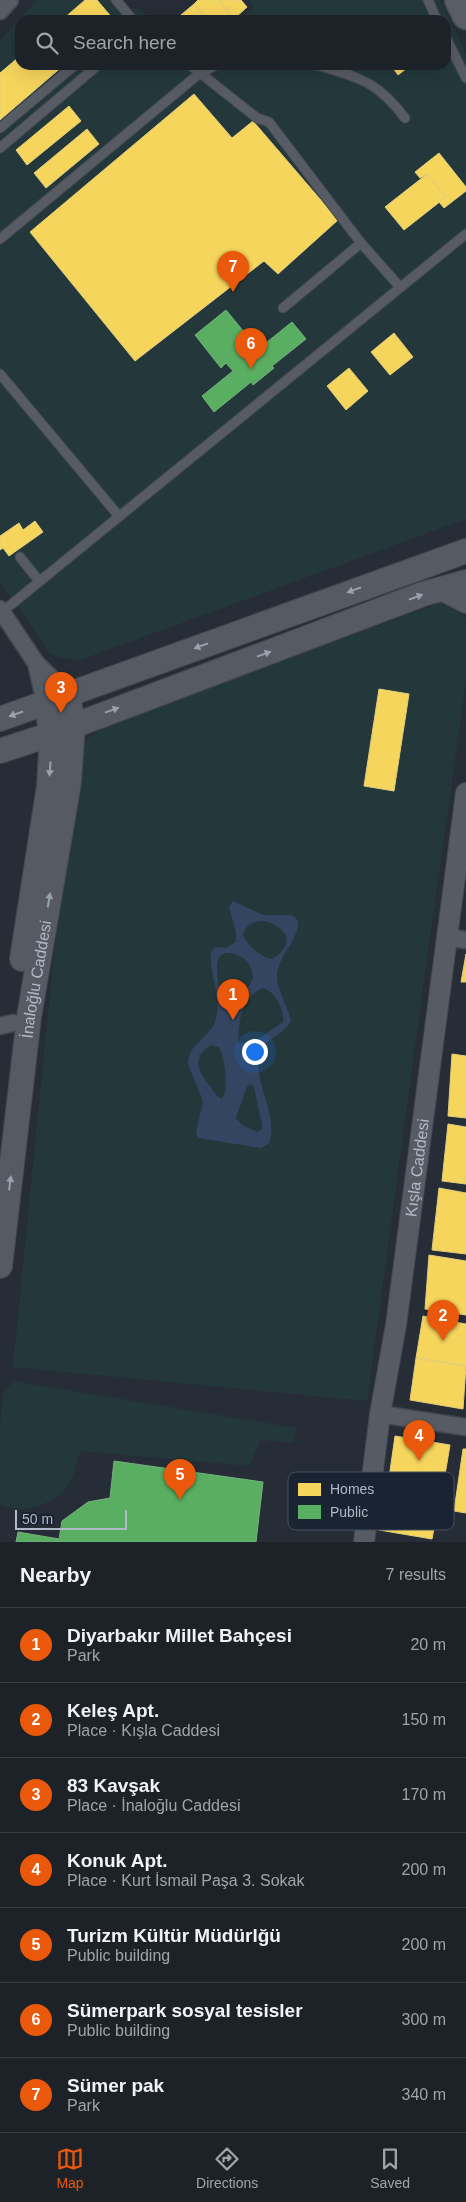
<!DOCTYPE html>
<meta charset="utf-8">
<style>
body{margin:0;font-family:Arial,sans-serif;background:#252a30;color:#f1f3f6}
.scale{position:absolute;left:15px;bottom:12px;width:112px;box-sizing:border-box;padding-left:5px;border:2px solid #b0b9c8;border-top:0;font-size:14px;line-height:18px;white-space:nowrap;color:#b0b9c8;-webkit-text-stroke:4px #1a2331;paint-order:stroke}
.you{position:absolute;left:254px;top:1051px;width:18px;height:18px;margin:-12px;border:4px solid #fff;border-radius:50%;background:#1a73e8;box-shadow:0 0 0 8px #1a73e833}
.badge{display:grid;place-items:center;width:32px;height:32px;border-radius:50%;background:#ea580c;color:#fff;font-size:16px;font-weight:700}
.pin{position:absolute;translate:-50% -41px;filter:drop-shadow(0 1px 2px #0008)}
.pin::after{content:'';position:absolute;top:26px;width:18px;height:15px;background:inherit;clip-path:polygon(0 0,100% 0,50% 100%)}
.list{margin:0;padding:0;list-style:none}
h2{display:flex;justify-content:space-between;align-items:center;height:65px;margin:0;padding:0 20px;font-size:21px}
h2 small{font-size:16px;font-weight:400;color:#a0a4a8}
.list li{display:grid;grid-template-columns:32px 1fr auto;gap:15px;align-items:center;box-sizing:border-box;height:75px;padding:0 20px;border-top:1px solid #3b3f45}
.list b{display:block;font-size:19px;white-space:nowrap}
.list p{margin:0;font-size:16px;white-space:nowrap;color:#a0a4a8}
.list em{font-size:16px;font-style:normal;color:#a0a4a8}
.icon{flex:none;width:28px;height:28px;fill:none;stroke:currentColor;stroke-width:2;stroke-linecap:round;stroke-linejoin:round}
.map{position:relative;flex:none;width:466px;height:1542px;overflow:hidden}
.search{position:absolute;background:#1d2228;box-shadow:0 5px 20px #0002;left:15px;right:15px;top:15px;height:55px;display:flex;align-items:center;gap:12px;box-sizing:border-box;padding:0 18px;border-radius:15px;color:#a0a4a8;font-size:19px}
.sheet{height:590px;background:#1d2228}
nav{display:flex;justify-content:space-around;align-items:center;box-sizing:border-box;height:70px;border-top:1px solid #3b3f45;background:#1d2228;font-size:14px;color:#a0a4a8}
nav a{display:grid;justify-items:center;gap:2px}
nav .on{color:#ea580c}
.map>svg:first-child{display:block}
</style>
<div class="map">
<svg width="466" height="1542" viewBox="0 0 466 1542">
<rect width="100%" height="100%" fill="#272d36"/>
<!-- green -->
<path fill="#24383c" d="M37,0H122L128,8L141,9L151,20H20V65H446V20H243L242,17L254,7L249,0H440L466,54V519L80,660L64,658L50,654L25,615L0,583V40Z
M444,601L466,618V682L428,950L367,1401L13,1367L57,923L81,745L100,728Z
M13,1381L297,1428L293,1443L261,1440L249,1466L81,1451C76,1461 74,1478 67,1487C53,1505 20,1516 0,1504V1426L3,1395Z"/>
<!-- water -->
<path fill="#334560" fill-rule="evenodd" d="M233,901L263,915H289L294,916L298,921C299,941 278,955 277,976C277,991 288,1006 291,1021C284,1035 263,1039 259,1055C253,1082 279,1115 269,1143L261,1148L198,1138L196,1133L203,1101L188,1064C188,1044 209,1038 215,1022C223,1000 209,975 211,952L215,947L226,948L236,942V932L229,907ZM265,921C288,929 296,942 273,959C260,957 248,946 243,935C245,924 255,921 265,921ZM231,953C244,956 252,963 253,978C247,990 240,1006 224,1002C219,994 214,965 219,957C222,953 227,953 231,953ZM263,988C275,991 285,1011 283,1022L254,1042L238,1043C239,1022 240,997 263,988ZM211,1045L219,1047C225,1057 229,1089 222,1099L217,1096C205,1078 185,1062 211,1045ZM250,1084L254,1087L262,1125V1129L257,1132L242,1125L236,1118L247,1087Z"/>
<!-- homes -->
<path fill="#f6d55c" stroke="#e1cd7c" d="M85,0H97L114,20H62Z
M198,0H219L235,20H207L194,4Z
M219,0H241L247,7L234,19Z
M194,4L202,14L196,20H175Z
M20,56V65H64L0,120V73Z
M391,65H411L398,75Z
M194,94L232,138L253,121L338,220L278,274L264,261L135,361L30,232Z
M69,106L81,121L27,165L16,150Z
M87,129L99,144L46,188L34,173Z
M439,153L466,187V191L444,208L439,202L446,197L427,174L420,178L415,172Z
M427,174L446,197L404,230L385,207Z
M394,333L413,357L390,375L371,352Z
M349,368L368,391L346,410L327,386Z
M35,521L43,532L9,556L3,548L0,550V536L19,523L23,530Z
M379,689L409,694L394,791L364,786Z
M466,954V982H461Z
M452,1054L466,1056V1118L448,1116Z
M448,1124L466,1127V1184L442,1181Z
M439,1188L466,1193V1254L432,1250Z
M429,1255L466,1261V1315L425,1309Z
M423,1316L466,1324V1366L416,1358Z
M416,1358L466,1366L463,1409L410,1400Z
M395,1436L450,1445L443,1487L389,1478Z
M463,1449H466V1513L454,1511Z
M386,1487L440,1496L432,1539L379,1530Z"/>
<!-- public -->
<path fill="#5aae61" stroke="#74b180" d="M226,310L253,343L255,341L261,347L292,322L306,339L272,366L274,368L253,385L251,382L214,412L202,396L233,371L226,363L221,368L195,335Z
M114,1461L263,1482L256,1542H16L18,1532L59,1539L62,1521L88,1502L110,1498Z"/>
<g fill="none" stroke-linecap="round" stroke-linejoin="round">
<!-- service casing -->
<g stroke="#43484f" stroke-width="11">
<path id="service" d="M116,0L133,20
M428,0L437,20
M446,38L466,78
M190,65L257,118L269,122L361,243L400,287
M317,65C360,78 377,81 405,118
M0,128L75,65
M0,148L98,65
M0,239L200,73L216,65
M283,308L361,243
M0,374L118,515
M20,557L39,581
M2,612L466,234"/>
</g>
<!-- minor casing -->
<g stroke="#43484f" stroke-width="19">
<path id="minor" d="M0,11L10,0
M0,609L36,663L45,703
M36,663L68,694
M447,937L466,940
M0,1026L13,1023
M380,1414L466,1427"/>
</g>
<!-- tertiary casing -->
<g stroke="#43484f" stroke-width="22">
<g id="tertiary">
<path d="M441,590L466,603"/>
<path id="s1" d="M364,1542L380,1414L396,1325L466,793"/>
</g>
</g>
<!-- secondary casing -->
<g stroke="#43484f" stroke-width="26">
<g id="secondary">
<path d="M0,719L466,551"/>
<path d="M0,751L52,734L423,594L466,582"/>
<path d="M22,959L49,786L52,734L49,720"/>
<path id="s2" d="M0,1266L29,1017L69,782L73,725L68,694"/>
</g>
</g>
<!-- primary casing -->
<g stroke="#444a53" stroke-width="29">
<path id="primary" d="M458,0L466,16"/>
</g>
<!-- service -->
<use href="#service" stroke="#575c64" stroke-width="9"/>
<!-- minor -->
<use href="#minor" stroke="#575c64" stroke-width="16"/>
<!-- tertiary -->
<use href="#tertiary" stroke="#575c64" stroke-width="20"/>
<!-- secondary -->
<use href="#secondary" stroke="#565a62" stroke-width="24"/>
<!-- primary -->
<use href="#primary" stroke="#5a5e66" stroke-width="26"/>
</g>
<!-- one-way arrows -->
<defs><path id="oneway-solid" d="M-6-.8H1V-3.2L6.5 0L1 3.2V.8H-6Z" transform="scale(1.25)"/></defs>
<g fill="#9aa1ae">
<use href="#oneway-solid" transform="translate(354 590) rotate(160)"/>
<use href="#oneway-solid" transform="translate(416 597) rotate(-20)"/>
<use href="#oneway-solid" transform="translate(201 646) rotate(160)"/>
<use href="#oneway-solid" transform="translate(264 654) rotate(-20)"/>
<use href="#oneway-solid" transform="translate(112 710) rotate(-20)"/>
<use href="#oneway-solid" transform="translate(16 714) rotate(161)"/>
<use href="#oneway-solid" transform="translate(50 769) rotate(94)"/>
<use href="#oneway-solid" transform="translate(49 900) rotate(-80)"/>
<use href="#oneway-solid" transform="translate(10 1183) rotate(-83)"/>
</g>
<g text-anchor="middle" stroke-width="5" stroke-linejoin="round" paint-order="stroke">
<!-- street labels -->
<g font-size="16" fill="#b0b9c8" stroke="#1a2331">
<text dy="6" stroke="none"><textPath href="#s2" startOffset="289">İnaloğlu Caddesi</textPath></text>
<text dy="6" stroke="none"><textPath href="#s1" startOffset="378">Kışla Caddesi</textPath></text>
</g>
</g>
<!-- legend -->
<rect x="288" y="1472" width="166" height="58" rx="8" fill="#1a2331" stroke="#47505e" stroke-width="1"/>
<rect x="298" y="1483" width="23" height="13" fill="#f6d55c"/>
<rect x="298" y="1505" width="23" height="14" fill="#5aae61"/>
<g font-size="14" fill="#b0b9c8">
<text x="330" y="1494">Homes</text>
<text x="330" y="1517">Public</text>
</g>
</svg>
<div class="scale">50 m</div>
<div class="you"></div>
<div class="pin badge" style="left:233px;top:1020px">1</div>
<div class="pin badge" style="left:443px;top:1341px">2</div>
<div class="pin badge" style="left:61px;top:713px">3</div>
<div class="pin badge" style="left:419px;top:1461px">4</div>
<div class="pin badge" style="left:180px;top:1500px">5</div>
<div class="pin badge" style="left:251px;top:369px">6</div>
<div class="pin badge" style="left:233px;top:292px">7</div>
<div class="search"><svg class="icon" aria-label="search" viewBox="0 0 24 24"><circle cx="10" cy="10" r="6"/><path d="M15 15l6 6"/></svg>Search here</div>
</div>
<section class="sheet">
<h2>Nearby<small>7 results</small></h2>
<ul class="list">
<li><span class="badge">1</span><div><b>Diyarbakır Millet Bahçesi</b><p>Park</p></div><em>20 m</em></li>
<li><span class="badge">2</span><div><b>Keleş Apt.</b><p>Place · Kışla Caddesi</p></div><em>150 m</em></li>
<li><span class="badge">3</span><div><b>83 Kavşak</b><p>Place · İnaloğlu Caddesi</p></div><em>170 m</em></li>
<li><span class="badge">4</span><div><b>Konuk Apt.</b><p>Place · Kurt İsmail Paşa 3. Sokak</p></div><em>200 m</em></li>
<li><span class="badge">5</span><div><b>Turizm Kültür Müdürlğü</b><p>Public building</p></div><em>200 m</em></li>
<li><span class="badge">6</span><div><b>Sümerpark sosyal tesisler</b><p>Public building</p></div><em>300 m</em></li>
<li><span class="badge">7</span><div><b>Sümer pak</b><p>Park</p></div><em>340 m</em></li>
</ul>
</section>
<nav>
<a class="on"><svg class="icon" aria-label="map" viewBox="0 0 24 24"><path d="M3 6l6-2 6 2 6-2v14l-6 2-6-2-6 2zM9 4v14M15 6v14"/></svg>Map</a>
<a><svg class="icon" aria-label="directions" viewBox="0 0 24 24"><path d="M12 3l9 9-9 9-9-9zM9 14v-3h6M13 9l2 2-2 2"/></svg>Directions</a>
<a><svg class="icon" aria-label="saved" viewBox="0 0 24 24"><path d="M7 4h10v16l-5-4-5 4z"/></svg>Saved</a>
</nav>
